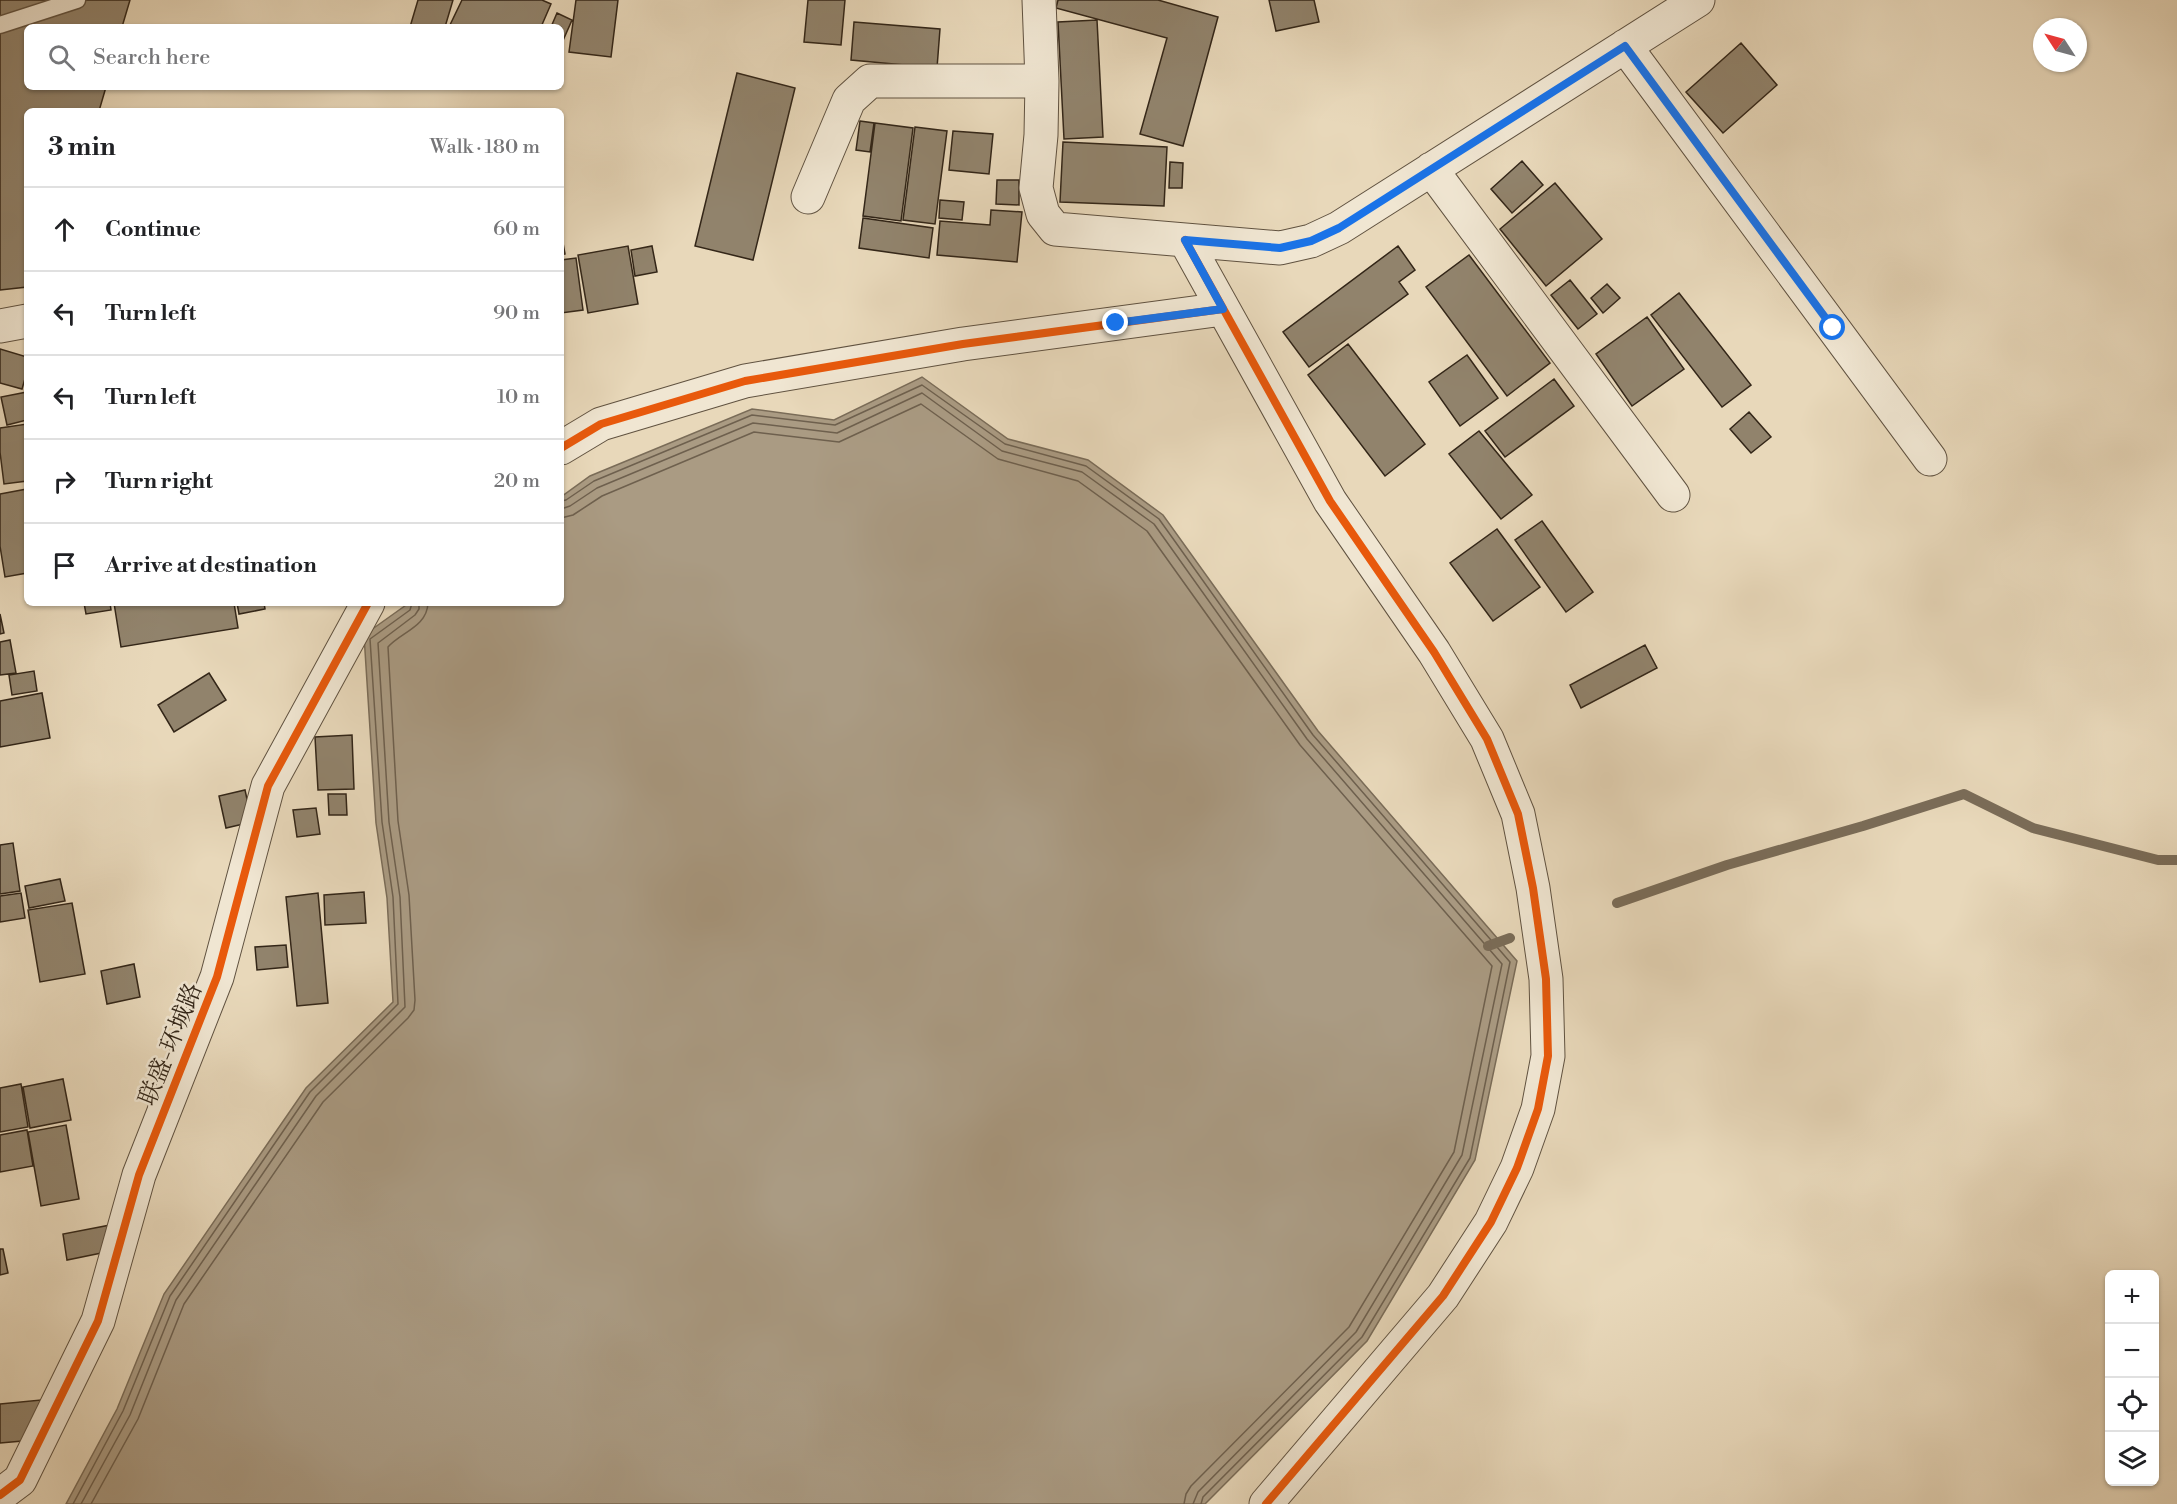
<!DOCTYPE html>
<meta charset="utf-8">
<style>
body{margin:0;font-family:"Libre Bodoni","Noto Serif SC",serif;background:#f2f2f2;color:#202124}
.controls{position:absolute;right:18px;bottom:18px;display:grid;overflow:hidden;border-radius:9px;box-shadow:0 2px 4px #0004}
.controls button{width:54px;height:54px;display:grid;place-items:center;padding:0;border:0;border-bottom:2px solid #e0e0e0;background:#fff;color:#202124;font:30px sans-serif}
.compass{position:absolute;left:2033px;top:18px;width:54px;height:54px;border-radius:50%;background:#fff;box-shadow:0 2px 4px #0004;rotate:306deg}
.stop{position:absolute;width:18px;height:18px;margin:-14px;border:4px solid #1a73e8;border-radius:50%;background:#fff}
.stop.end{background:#1a73e8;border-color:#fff;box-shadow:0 2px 6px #0008}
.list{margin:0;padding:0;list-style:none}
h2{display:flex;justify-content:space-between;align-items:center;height:78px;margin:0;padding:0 24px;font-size:26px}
h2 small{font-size:20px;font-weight:400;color:#757577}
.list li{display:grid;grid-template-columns:39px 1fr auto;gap:18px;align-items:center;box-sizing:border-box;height:84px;padding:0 24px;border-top:2px solid #e0e0e0}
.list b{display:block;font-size:22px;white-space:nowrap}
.list em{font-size:20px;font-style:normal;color:#757577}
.icon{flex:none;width:33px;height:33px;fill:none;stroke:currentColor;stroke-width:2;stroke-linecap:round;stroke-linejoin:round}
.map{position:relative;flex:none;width:2177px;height:1504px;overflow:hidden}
.search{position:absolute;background:#fff;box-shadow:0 2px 4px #0004;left:24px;top:24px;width:540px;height:66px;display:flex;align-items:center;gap:15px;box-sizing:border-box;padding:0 21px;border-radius:9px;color:#757577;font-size:22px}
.panel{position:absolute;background:#fff;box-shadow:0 2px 4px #0004;left:24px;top:108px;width:540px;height:498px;border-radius:9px}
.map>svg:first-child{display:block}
</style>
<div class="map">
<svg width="2177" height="1504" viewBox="0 0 2177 1504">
<rect width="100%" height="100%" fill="#e8d8ba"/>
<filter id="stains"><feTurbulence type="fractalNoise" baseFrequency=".00333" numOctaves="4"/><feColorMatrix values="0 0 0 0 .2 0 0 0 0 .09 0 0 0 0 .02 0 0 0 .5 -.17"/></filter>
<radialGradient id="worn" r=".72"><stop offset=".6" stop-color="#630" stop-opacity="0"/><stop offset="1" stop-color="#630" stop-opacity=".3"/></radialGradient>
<!-- water -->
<path fill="#aa9b83" stroke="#7a6c58" stroke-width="1.5" d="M922,377L1008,439L1088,460L1163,515L1318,731L1517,961L1475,1160L1367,1341L1205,1504H66L117,1409L164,1294L306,1088L393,1002L387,898L376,823L364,635L409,603H561V497L590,476L752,409L834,420Z"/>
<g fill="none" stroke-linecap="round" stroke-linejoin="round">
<!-- shore -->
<path stroke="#6e604e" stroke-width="1.5" d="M561,501L566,500L594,481L752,415L835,425L922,385L1005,444L1086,466L1159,519L1313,735L1510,962L1470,1158L1362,1337L1203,1497L1201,1504
M561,509L570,506L597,488L753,423L837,433L922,393L1002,451L1082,472L1154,524L1307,739L1502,964L1462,1155L1356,1332L1198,1492L1193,1504
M561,518L573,515L602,496L754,432L839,442L921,404L998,459L1078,481L1147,531L1300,745L1492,966L1454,1152L1349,1327L1191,1486L1186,1494L1184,1504
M73,1504L123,1411L170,1296L310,1092L398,1004L393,897L382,822L370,639L410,610L412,603
M81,1504L130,1415L176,1300L316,1096L405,1007L400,897L389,822L378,643L415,615L419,609V603
M91,1504L138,1419L184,1304L323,1102L408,1018L414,1010L415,1000L409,895L398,821L388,647C401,632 427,627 428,603"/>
<!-- stream -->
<path stroke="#7a6c58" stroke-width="10" d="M1617,903L1727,865L1863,826L1964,794L2033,828L2158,860H2177
M1488,946L1510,938"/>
</g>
<!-- building -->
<path fill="#91836c" stroke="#332618" stroke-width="1.5" d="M0,0H130L122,27H27V87H106L99,111H27V287L0,290Z
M418,0H453L445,27H410Z
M462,0H542L551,4L541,27H449Z
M576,0H618L611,57L569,52Z
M808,0H845L841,45L804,42Z
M1058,0H1158L1218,17L1183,146L1140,134L1167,38L1056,8Z
M1269,0H1314L1319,22L1276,31Z
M557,13L572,20L561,45V27H551Z
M1097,20L1103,137L1064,139L1058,22Z
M854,22L940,29L937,68L851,60Z
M1741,43L1777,85L1723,133L1686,92Z
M737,73L795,88L753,260L695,246Z
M860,121L874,123L870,152L856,150Z
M875,123L913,128L901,221L863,216Z
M915,127L947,131L935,224L903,220Z
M953,131L993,134L989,174L949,170Z
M1063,142L1167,147L1164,206L1060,202Z
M1522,161L1543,185L1512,213L1491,189Z
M1170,162L1183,163L1182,188H1169Z
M997,180H1019V205L996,204Z
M1555,183L1602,239L1546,286L1500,229Z
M940,200L964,202L962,220L939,218Z
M991,210L1022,212L1017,262L937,255L940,221L990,225Z
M863,218L933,228L929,258L859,248Z
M561,232L565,254L561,255Z
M628,246L638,304L588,313L578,255Z
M652,246L657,272L635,276L631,250Z
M1398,246L1415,270L1399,282L1408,294L1309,367L1283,332Z
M1469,255L1550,363L1507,396L1426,287Z
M576,258L583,310L561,313V260Z
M1570,280L1597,314L1578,329L1551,295Z
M1607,284L1620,298L1603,313L1591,298Z
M1679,293L1751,385L1722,407L1651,315Z
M1647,317L1684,369L1632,406L1596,354Z
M1348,344L1425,444L1385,476L1308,375Z
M0,349L27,357V372L22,389L0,383Z
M1467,355L1498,398L1460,426L1429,382Z
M1554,379L1574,406L1505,457L1485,431Z
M27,392V420L7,425L1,397Z
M1749,412L1771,437L1751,453L1730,429Z
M27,424V481L4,484L0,452V428Z
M1479,431L1532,495L1501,519L1449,454Z
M27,489V573L5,577L0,546V494Z
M1542,521L1593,592L1566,612L1515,540Z
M1497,529L1540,587L1493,621L1450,563Z
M84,603H110L111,610L86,614Z
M114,603H234L238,628L121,647Z
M237,603H264L265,609L239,614Z
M0,614L4,633L0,634Z
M10,640L16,673L0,675V642Z
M1645,645L1657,668L1581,708L1570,685Z
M34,671L37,691L12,695L9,675Z
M209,673L226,700L174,732L158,705Z
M42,693L50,738L0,747V701Z
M352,735L354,789L318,790L315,737Z
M245,790L252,822L226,828L219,796Z
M328,794H346L347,815H329Z
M316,808L320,834L297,837L293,810Z
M13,843L20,891L0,894V845Z
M60,879L65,901L29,908L25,886Z
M364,892L366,923L325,925L324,895Z
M21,893L25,918L0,922V896Z
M318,893L328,1003L297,1006L286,897Z
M72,903L85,974L40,982L28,910Z
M286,945L288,967L257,970L255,947Z
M134,964L140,997L107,1004L101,971Z
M63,1079L71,1120L30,1128L23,1087Z
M21,1084L28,1127L0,1132V1088Z
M66,1125L79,1199L41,1206L28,1132Z
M27,1130L33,1166L0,1172V1135Z
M126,1222L131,1247L67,1260L63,1234Z
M0,1249H3L8,1273L0,1275Z
M41,1400L45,1439L0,1443V1404Z"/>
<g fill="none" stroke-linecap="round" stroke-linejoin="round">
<!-- service casing -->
<g stroke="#605240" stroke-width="19">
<path id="service" d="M0,25L77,0"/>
</g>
<!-- minor casing -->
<g stroke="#605240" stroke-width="35">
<path id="minor" d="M1039,0L1042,81L1041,135L1036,188L1043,214L1055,229L1280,248L1311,241L1339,228L1698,0
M1625,46L1930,459
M1431,169L1673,495
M808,197L849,100L870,81H1042
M1185,240L1330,501L1434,652L1487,739L1518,814L1533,888L1546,979L1548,1056L1538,1109L1517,1168L1491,1222L1443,1296L1266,1504
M0,326L27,321
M561,448L601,424L745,381L963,344L1223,309
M0,1495L20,1480L98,1321L139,1175L217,977L268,786L368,603"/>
</g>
<!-- service -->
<use href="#service" stroke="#f0e6d2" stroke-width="16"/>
<!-- minor -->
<use href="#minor" stroke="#f0e6d2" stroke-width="33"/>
<!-- cycleway casing -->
<g stroke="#f0e6d2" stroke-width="11">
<path id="cycleway" d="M1185,240L1330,501L1434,652L1487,739L1518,814L1533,888L1546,979L1548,1056L1538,1109L1517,1168L1491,1222L1443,1296L1266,1504
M561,448L601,424L745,381L963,344L1223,309
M0,1495L20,1480L98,1321L139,1175L217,977L268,786L368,603"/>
</g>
<!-- cycleway -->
<use href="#cycleway" stroke="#e8590c" stroke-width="8"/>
</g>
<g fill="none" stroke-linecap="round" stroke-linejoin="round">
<!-- route -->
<path stroke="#1a73e8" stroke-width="8" d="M1116,323L1223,309L1185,240L1280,248L1311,241L1339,228L1625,46L1833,328"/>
</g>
<g text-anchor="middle" stroke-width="5" stroke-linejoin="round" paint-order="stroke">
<!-- street labels -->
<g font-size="24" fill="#332618" stroke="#f0e6d2">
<text transform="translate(170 1044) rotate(-68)" y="8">联盛-环城路</text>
</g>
</g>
<rect width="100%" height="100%" filter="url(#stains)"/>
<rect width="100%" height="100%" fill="url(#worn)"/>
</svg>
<div class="controls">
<button>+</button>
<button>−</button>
<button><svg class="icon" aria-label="locate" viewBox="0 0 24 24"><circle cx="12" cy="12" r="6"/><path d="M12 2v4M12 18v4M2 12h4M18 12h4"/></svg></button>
<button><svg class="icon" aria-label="layers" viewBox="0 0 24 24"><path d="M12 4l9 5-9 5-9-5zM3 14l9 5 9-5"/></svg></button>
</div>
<svg class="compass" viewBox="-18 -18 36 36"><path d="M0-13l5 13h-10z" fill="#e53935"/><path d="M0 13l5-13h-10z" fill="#757577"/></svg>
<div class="stop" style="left:1833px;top:328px"></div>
<div class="stop end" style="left:1116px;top:323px"></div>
<div class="search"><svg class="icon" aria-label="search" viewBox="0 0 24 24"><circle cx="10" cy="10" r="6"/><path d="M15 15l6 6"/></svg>Search here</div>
<section class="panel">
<h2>3 min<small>Walk · 180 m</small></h2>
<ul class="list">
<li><svg class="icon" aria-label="ahead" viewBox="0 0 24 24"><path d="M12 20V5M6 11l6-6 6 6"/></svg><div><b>Continue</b></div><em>60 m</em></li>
<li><svg class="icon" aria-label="left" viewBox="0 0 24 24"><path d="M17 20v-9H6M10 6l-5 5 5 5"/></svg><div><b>Turn left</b></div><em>90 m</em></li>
<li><svg class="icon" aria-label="left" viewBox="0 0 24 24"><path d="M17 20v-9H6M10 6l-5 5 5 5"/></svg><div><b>Turn left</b></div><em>10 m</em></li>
<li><svg class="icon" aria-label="right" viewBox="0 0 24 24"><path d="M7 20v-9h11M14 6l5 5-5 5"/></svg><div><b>Turn right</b></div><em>20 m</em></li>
<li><svg class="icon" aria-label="arrive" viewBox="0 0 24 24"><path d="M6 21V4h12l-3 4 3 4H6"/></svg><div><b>Arrive at destination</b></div></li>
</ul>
</section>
</div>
